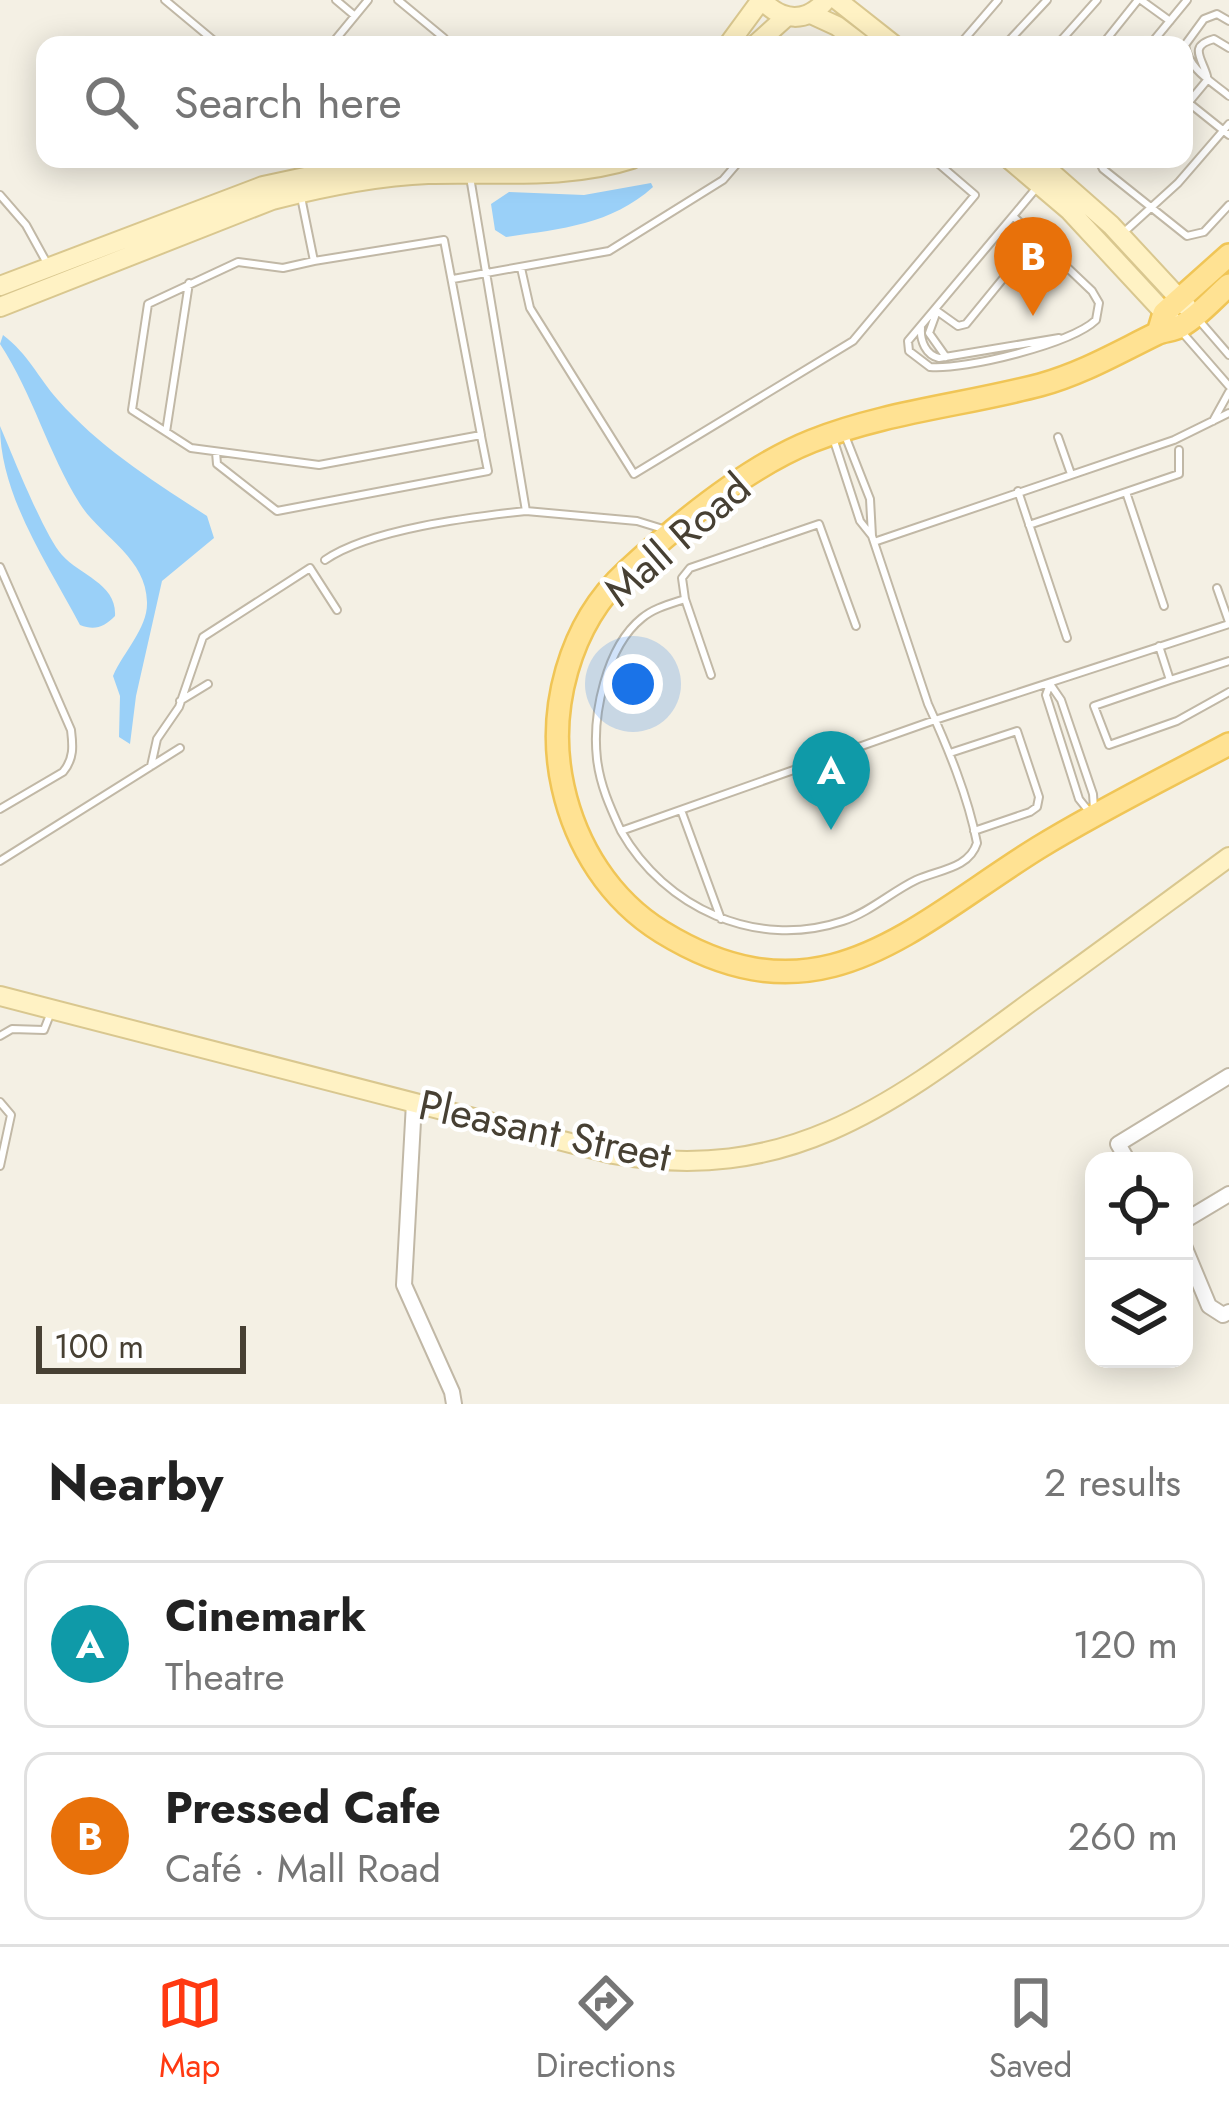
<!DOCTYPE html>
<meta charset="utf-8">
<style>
body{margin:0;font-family:Jost,sans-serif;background:#f2f2f2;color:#222}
.controls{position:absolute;right:36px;bottom:36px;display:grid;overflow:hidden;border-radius:24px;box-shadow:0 6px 30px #0003}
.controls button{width:108px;height:108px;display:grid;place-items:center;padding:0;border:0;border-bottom:3px solid #e0e0e0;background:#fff;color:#222;font:60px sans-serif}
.scale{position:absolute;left:36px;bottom:30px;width:210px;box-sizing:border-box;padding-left:12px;border:6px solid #474033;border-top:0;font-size:33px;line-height:42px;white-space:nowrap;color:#474033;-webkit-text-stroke:9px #fff;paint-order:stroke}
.you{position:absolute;left:633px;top:684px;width:42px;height:42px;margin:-30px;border:9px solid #fff;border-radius:50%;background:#1a73e8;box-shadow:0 0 0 18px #1a73e833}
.badge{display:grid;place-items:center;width:78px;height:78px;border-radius:50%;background:#ff3911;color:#fff;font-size:39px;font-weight:700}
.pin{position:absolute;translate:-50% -99px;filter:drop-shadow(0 3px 6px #0008)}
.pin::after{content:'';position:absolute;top:63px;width:42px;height:36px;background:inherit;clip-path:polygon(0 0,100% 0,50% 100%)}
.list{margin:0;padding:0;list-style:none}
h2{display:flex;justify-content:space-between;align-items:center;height:156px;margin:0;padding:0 48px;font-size:51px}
h2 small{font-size:39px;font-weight:400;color:#767676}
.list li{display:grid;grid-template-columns:78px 1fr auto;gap:36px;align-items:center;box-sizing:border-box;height:168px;margin:0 24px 24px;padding:0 24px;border:3px solid #e0e0e0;border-radius:24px}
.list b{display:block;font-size:45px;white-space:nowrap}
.list p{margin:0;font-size:39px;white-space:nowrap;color:#767676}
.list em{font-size:39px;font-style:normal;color:#767676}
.icon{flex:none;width:66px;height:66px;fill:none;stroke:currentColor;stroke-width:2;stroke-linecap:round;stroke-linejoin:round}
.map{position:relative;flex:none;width:1229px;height:1404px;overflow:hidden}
.search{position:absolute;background:#fff;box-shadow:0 6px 30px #0003;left:36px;right:36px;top:36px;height:132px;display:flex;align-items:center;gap:30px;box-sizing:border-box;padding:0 42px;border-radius:24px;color:#767676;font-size:45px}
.sheet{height:540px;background:#fff}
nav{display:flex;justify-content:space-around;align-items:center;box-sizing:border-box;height:168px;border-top:3px solid #e0e0e0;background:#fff;font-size:33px;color:#767676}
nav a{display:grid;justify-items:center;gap:6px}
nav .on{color:#ff3911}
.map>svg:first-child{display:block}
</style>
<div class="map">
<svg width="1229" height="1404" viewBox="0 0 1229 1404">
<rect width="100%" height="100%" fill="#f4f0e4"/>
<!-- water -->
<path fill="#9ad0f8" d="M651,183L653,187C611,225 560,229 506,237L495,230L491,204L509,192L584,195Z
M3,335C29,355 37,376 58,400C99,447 156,483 207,516L214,538L162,581L136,696L130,744L119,737L120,696L113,676C124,651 148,628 147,602C146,557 101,537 80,504C48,453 33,394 0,344Z
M0,426C12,454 44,535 62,555C81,576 117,584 115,616C104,627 95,631 80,625C48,564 0,496 0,426Z"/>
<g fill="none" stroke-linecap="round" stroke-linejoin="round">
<!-- service casing -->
<g stroke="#c1b8a6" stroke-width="10">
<path id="service" d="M165,0L219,45
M336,0L355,16
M398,0L444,38
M1141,0L1170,21
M1229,21L1217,14L1204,19L1185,45C1189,70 1211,81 1229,96
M331,45L368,0
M966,45L962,42L998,0
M1005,45L1047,0
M1057,45L1097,0
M1102,45L1138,0
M1150,45L1187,0
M1207,76C1202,58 1188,46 1214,39L1229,48
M1184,99L1229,135
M1189,102L1208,79
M467,159L526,511L637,521L663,529
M1098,159L1103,169L1187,236L1204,232L1229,205
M0,195L26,225L48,265
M301,197L314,261L283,268L238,262L148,304L132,410L191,448L319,465L481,435L444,240L314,261
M1013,216L908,341L909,351L930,367C965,370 1071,344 1096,320L1099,303L1092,291L1013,216L1038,186
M1123,233L1178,183L1229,124
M521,268L530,308L634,474L853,341L975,195L933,159
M453,279L609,251L723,180L741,159
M1197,318L1229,355
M921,328C920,341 926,355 939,358L1059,338
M1181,331L1229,386
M946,357L929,333L937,311L958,326L966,324L1037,237
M1213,421L1229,392
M166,432L189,283
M1058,437L1071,474
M846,438L870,499L872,536
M834,441L860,521L872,536L928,704C948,748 968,796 977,843C969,869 937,870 916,880C891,892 870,912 843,921C756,950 665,908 621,831L935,720L1229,624
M216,452L217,464L277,511L488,471L481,436
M1018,491L1067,638
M1126,492L1164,606
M1029,525L1179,474V450
M874,542L1174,440L1229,413
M325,560C370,529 471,517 526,511
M0,567L71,730C73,746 74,759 63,772L0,809
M1217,588L1229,622
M685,599L711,675
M1159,646L1170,680L1094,706L1109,745L1177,721L1229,692
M1170,680L1229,661
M1050,684L1046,695L1079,799L1091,814
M1050,684L1061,700L1093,794L1094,809
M180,701L208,684
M950,753L1017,731L1039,797L1037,807L1030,812L974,831
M151,766L157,739L179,707L203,637L310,568L337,610
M681,810L721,919
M621,831C610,807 600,785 597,759C592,715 606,647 642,618C654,608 670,604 685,599L682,578L690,568L819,524L856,626
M0,861L180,748
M0,1036L12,1029L44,1030L51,1012
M0,1102L11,1115L0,1166"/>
</g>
<!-- minor casing -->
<g stroke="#c1b8a6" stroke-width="18">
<path id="minor" d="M414,1103L404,1285L452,1392L454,1404
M1128,1161L1118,1144L1229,1076
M1184,1221L1229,1194
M1184,1246L1209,1306L1223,1315L1229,1312"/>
</g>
<!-- secondary casing -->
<g stroke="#d9c78f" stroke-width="22">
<path id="secondary" d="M762,0C782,22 807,23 826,0
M837,0L894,45
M811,14L837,26L862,45
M728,45L761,0
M755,45L786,17
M1009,159L1069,210L1171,320
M1036,159L1111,225L1187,307
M0,286L263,186L370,163L454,159
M0,307L272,200C323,187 376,176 428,174C495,172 568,180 632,159
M0,996L613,1154C790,1186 895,1102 1029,1003C1096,955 1162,906 1229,857"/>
</g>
<!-- primary casing -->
<g stroke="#f0c556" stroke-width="26">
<path id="primary" d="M1229,285C1214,298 1199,316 1181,326C1173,331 1164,330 1156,334C1117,353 1083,373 1040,385C964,405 885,412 812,441C749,466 677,525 627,571C569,624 546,711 563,787C576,846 610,900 662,932C820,1029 911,927 1038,848C1100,810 1165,778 1229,744
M1158,333L1164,313L1229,255"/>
</g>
<!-- service -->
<use href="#service" stroke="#fff" stroke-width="6"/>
<!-- minor -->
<use href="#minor" stroke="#fff" stroke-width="14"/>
<!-- secondary -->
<use href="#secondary" stroke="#fff2c4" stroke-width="18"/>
<!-- primary -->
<use href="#primary" stroke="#ffe293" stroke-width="21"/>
</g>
<g text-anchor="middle" stroke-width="9" stroke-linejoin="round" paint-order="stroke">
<!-- street labels -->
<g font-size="42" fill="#474033" stroke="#fff">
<text transform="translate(677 539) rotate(-41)" y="15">Mall Road</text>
<text transform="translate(545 1130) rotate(12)" y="15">Pleasant Street</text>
</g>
</g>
</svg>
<div class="controls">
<button><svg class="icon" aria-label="locate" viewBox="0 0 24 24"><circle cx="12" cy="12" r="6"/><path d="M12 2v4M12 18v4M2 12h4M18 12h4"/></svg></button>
<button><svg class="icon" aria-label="layers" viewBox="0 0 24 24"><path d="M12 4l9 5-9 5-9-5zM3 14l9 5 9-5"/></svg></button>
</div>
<div class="scale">100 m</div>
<div class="you"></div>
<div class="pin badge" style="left:831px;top:830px;background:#0f9aa8">A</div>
<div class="pin badge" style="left:1033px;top:316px;background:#e8710a">B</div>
<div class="search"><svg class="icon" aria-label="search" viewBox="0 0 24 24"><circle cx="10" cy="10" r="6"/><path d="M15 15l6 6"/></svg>Search here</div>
</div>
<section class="sheet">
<h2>Nearby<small>2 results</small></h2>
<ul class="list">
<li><span class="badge" style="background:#0f9aa8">A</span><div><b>Cinemark</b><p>Theatre</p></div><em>120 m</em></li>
<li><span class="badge" style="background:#e8710a">B</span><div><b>Pressed Cafe</b><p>Café · Mall Road</p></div><em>260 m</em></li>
</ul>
</section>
<nav>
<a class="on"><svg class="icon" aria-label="map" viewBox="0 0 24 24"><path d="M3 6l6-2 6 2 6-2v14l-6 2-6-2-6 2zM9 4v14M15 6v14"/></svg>Map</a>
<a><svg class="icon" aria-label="directions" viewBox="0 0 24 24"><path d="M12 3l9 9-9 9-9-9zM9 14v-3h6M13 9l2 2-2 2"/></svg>Directions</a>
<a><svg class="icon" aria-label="saved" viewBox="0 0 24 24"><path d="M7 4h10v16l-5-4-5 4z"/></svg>Saved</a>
</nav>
